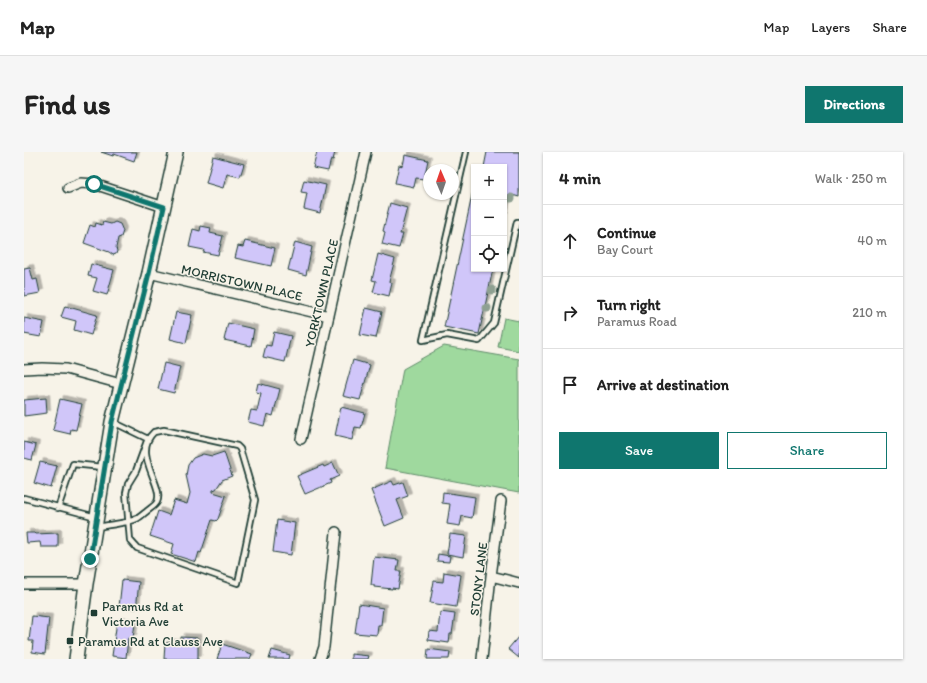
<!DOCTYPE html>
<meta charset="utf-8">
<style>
body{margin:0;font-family:Itim,sans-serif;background:#f6f6f6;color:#222}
.controls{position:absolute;right:12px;top:12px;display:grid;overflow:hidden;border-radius:0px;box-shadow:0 1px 3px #0004}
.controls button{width:36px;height:36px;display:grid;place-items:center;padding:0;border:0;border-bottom:1px solid #e0e0e0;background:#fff;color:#222;font:20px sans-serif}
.compass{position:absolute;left:399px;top:12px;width:36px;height:36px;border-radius:50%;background:#fff;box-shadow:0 1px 3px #0004;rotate:358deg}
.stop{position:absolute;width:12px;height:12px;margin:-9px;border:3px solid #0f766e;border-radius:50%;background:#fff}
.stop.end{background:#0f766e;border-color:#fff;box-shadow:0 1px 4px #0008}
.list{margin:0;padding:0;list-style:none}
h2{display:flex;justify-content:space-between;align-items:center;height:52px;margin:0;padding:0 16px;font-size:17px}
h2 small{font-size:13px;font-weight:400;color:#767676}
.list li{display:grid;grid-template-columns:26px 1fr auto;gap:12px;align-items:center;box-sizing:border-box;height:72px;padding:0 16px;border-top:1px solid #e0e0e0}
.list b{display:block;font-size:15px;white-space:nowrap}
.list p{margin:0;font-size:13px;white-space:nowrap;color:#767676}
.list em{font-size:13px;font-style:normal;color:#767676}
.actions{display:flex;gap:8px;padding:12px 16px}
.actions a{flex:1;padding:9px 0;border:1px solid #0f766e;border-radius:0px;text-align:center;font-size:14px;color:#0f766e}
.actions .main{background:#0f766e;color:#fff}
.icon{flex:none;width:22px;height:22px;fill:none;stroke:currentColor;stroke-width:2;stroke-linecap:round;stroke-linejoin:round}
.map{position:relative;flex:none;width:495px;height:507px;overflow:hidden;border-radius:0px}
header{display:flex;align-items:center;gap:24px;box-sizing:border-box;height:56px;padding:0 20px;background:#fff;border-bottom:1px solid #e0e0e0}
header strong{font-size:19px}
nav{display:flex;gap:22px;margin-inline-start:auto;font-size:14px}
.intro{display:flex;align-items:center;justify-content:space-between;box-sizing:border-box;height:96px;padding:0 24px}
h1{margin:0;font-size:28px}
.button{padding:10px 18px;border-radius:0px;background:#0f766e;color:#fff;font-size:14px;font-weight:700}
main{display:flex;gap:24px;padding:0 24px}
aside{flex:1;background:#fff;border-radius:0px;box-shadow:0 1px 3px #0004}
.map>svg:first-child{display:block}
</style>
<header>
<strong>Map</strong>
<nav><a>Map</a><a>Layers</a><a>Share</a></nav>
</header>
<div class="intro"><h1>Find us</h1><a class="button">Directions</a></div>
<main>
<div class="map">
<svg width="495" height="507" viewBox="0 0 495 507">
<defs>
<filter id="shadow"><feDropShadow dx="3.5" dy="-3.5" stdDeviation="0" flood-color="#0004"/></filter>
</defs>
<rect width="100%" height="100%" fill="#f7f3e8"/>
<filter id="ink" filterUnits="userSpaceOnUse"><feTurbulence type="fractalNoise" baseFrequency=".025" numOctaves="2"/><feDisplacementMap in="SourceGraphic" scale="8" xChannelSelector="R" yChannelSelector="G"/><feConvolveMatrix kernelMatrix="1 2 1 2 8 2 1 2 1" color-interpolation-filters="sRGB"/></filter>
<g filter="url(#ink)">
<!-- green -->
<path fill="#9fd99e" stroke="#5f8b69" d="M480,166L495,169V199L474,195Z
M420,194L495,207V341L361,316L379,217Z"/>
<!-- building -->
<path fill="#d0c6f9" stroke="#1f3d34" filter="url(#shadow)" d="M77,0H113L110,9L90,2L89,4Z
M293,0H311L309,8L307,7L304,19L289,16Z
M463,0H495V45L485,42L480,64V15H460Z
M381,3L404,8L400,27L392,26L390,35L371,31L375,13L379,14Z
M189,4L220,12L216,25L203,22L199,36L182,31Z
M280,28L302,33L296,61L280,57L283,41L277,40Z
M450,34V117H469L455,182L420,175Z
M366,51L383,56L376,82H379L375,96L358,92L361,80L359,79Z
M79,70L87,72L91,70L96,72L99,79L97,85L94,86L92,96L93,99L92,102L89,103L85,100L60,91L66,73L71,75L72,71L78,73Z
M177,74L187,76L186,81L199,84L194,103L179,100L180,98L165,95L169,77L176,79Z
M221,89L251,96L247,114L211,106L214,94L219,95Z
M271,90L288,95L282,123L264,118Z
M354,102L371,107L365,130L368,131L365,144L349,140L352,129L348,128Z
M67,112L90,118L83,143L69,139L73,126L64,124Z
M6,116L9,128L13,127L16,141L0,144V117Z
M41,154L73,163L67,183L50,178L52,169L37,165Z
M342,156L358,160L352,186L336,183Z
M152,160L168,163L162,191L146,187Z
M0,166L20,170L17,185L0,182Z
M204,171L230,177L227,194L200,188Z
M250,180L267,184L261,210L239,205L242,193L247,194Z
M329,208L346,213L336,248L319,244Z
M140,211L156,215L150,241L134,237Z
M234,231L256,237L249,264L243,262L240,274L224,270L227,258L233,259L237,241L232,240Z
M22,246L23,261L0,264V248Z
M36,247L58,252L52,278L47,277L46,282L29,278Z
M317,255L341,261L337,276L331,275L328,288L311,284Z
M0,290L12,293L8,308L0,306Z
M200,300L208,324L198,328L192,337L189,338V340L202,344L194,367L192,369L188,368L177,401L175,400L172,410L147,402L150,392L126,384L134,359L145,363L150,348L163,352L166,341L162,323L164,313L169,306L179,302L188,304Z
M16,310L33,314L27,336L10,331Z
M309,311L315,324L306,328L307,331L281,342L273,324L299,313L300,315Z
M368,329L370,333L379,330L384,344L373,348L380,366L361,374L347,338Z
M419,340L451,345L448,366L438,364L436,374L423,372L426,352L418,351Z
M253,368L271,371L267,403L249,400Z
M2,381H10L11,382L34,381V395H17L16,390L3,391Z
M426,382L442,384L439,405L423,402Z
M414,402L426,404L425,410L413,409Z
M350,405L375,408L373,419H377L374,437L368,436V437L350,435V433H347Z
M420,420L437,423L432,455L406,451L410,429L419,430Z
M98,428L115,430L112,457L95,455Z
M335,452L359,456L357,473H354L353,483L331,481Z
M416,460L431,462L428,482H426L425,491L404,488L405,479L414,480Z
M8,464L25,466L21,502L8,500L9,489H5Z
M93,469L111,471L109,486H104L102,506L88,504Z
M495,484V506L484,497Z
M157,485L174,486V507H140L141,491H157Z
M198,492L228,502L226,507H193Z
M404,497L426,500L425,507H403Z
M248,498L266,503L265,507H245Z
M327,502L345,504L344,507H327Z"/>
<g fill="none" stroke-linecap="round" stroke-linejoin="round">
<!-- service casing -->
<g stroke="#1f3d34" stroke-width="8">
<path id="service" d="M442,0L399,188L423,183L455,189L470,171L493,70H495
M89,270L124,287
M0,346L72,365
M34,356L49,312L79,315
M73,375C82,373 105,371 112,367C115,366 119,362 122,360C125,357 131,354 133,350C141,334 107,301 130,280L140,278L213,294L216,297L231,348L214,431L113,396L106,388L102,341L104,332L112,319L123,289"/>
</g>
<!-- minor casing -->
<g stroke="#1f3d34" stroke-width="12">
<path id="minor" d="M44,36L57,31L70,32L140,55
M125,121L305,164
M0,217L18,216L42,217L97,232
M277,287L342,0
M467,424L495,431
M0,432H62
M296,507L300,495L312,380
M458,507L467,424L477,349"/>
</g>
<!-- secondary casing -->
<g stroke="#1f3d34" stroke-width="16">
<path id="secondary" d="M52,507L62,432L88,270L125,121L152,0"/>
</g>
<!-- service -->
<use href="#service" stroke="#f7f3e8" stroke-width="4.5"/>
<!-- minor -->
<use href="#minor" stroke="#f7f3e8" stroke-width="9"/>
<!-- secondary -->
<use href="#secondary" stroke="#f7f3e8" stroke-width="13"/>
</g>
<!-- trees -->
<g fill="#8ea091">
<circle cx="487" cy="46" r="4.5"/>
<circle cx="468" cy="138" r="4.5"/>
<circle cx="463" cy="156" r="4.5"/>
</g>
</g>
<g fill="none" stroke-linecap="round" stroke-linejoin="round" filter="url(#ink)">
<!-- route -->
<path stroke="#0f766e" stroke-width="5" d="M66,407L88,270L125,121L140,55L70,32"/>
</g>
<!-- markers -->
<g fill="#1f3d34" stroke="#f7f3e8" stroke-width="1.5">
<rect x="66" y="457" width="8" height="8" rx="2"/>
<rect x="42" y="485" width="8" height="8" rx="2"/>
</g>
<g text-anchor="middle" stroke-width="3" stroke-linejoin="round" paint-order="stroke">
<!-- street labels -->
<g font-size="13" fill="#1f3d34" stroke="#f7f3e8">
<text transform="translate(218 130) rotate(13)" y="5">MORRISTOWN PLACE</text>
<text transform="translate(297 141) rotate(-77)" y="5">YORKTOWN PLACE</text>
<text transform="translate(454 427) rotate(-83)" y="5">STONY LANE</text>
</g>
<!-- poi labels -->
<g font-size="13" fill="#1f3d34" stroke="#f7f3e8" text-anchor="start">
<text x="78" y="459">Paramus Rd at<tspan x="78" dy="15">Victoria Ave</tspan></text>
<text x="54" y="494">Paramus Rd at Clauss Ave</text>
</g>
</g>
</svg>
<div class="controls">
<button>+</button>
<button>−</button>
<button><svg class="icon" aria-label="locate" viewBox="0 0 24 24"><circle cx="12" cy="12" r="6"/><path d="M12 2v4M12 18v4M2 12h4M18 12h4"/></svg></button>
</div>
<svg class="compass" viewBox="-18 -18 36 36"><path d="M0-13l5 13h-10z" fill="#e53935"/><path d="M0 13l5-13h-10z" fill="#767676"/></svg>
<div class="stop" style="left:70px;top:32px"></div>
<div class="stop end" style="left:66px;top:407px"></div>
</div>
<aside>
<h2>4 min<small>Walk · 250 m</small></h2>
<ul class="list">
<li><svg class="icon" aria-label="ahead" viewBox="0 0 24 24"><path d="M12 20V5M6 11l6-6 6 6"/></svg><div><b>Continue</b><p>Bay Court</p></div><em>40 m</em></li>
<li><svg class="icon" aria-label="right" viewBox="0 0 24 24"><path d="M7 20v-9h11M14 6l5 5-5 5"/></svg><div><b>Turn right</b><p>Paramus Road</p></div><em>210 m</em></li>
<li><svg class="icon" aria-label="arrive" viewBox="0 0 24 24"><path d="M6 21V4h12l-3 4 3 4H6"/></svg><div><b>Arrive at destination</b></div></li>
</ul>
<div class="actions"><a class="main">Save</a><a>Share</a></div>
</aside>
</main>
